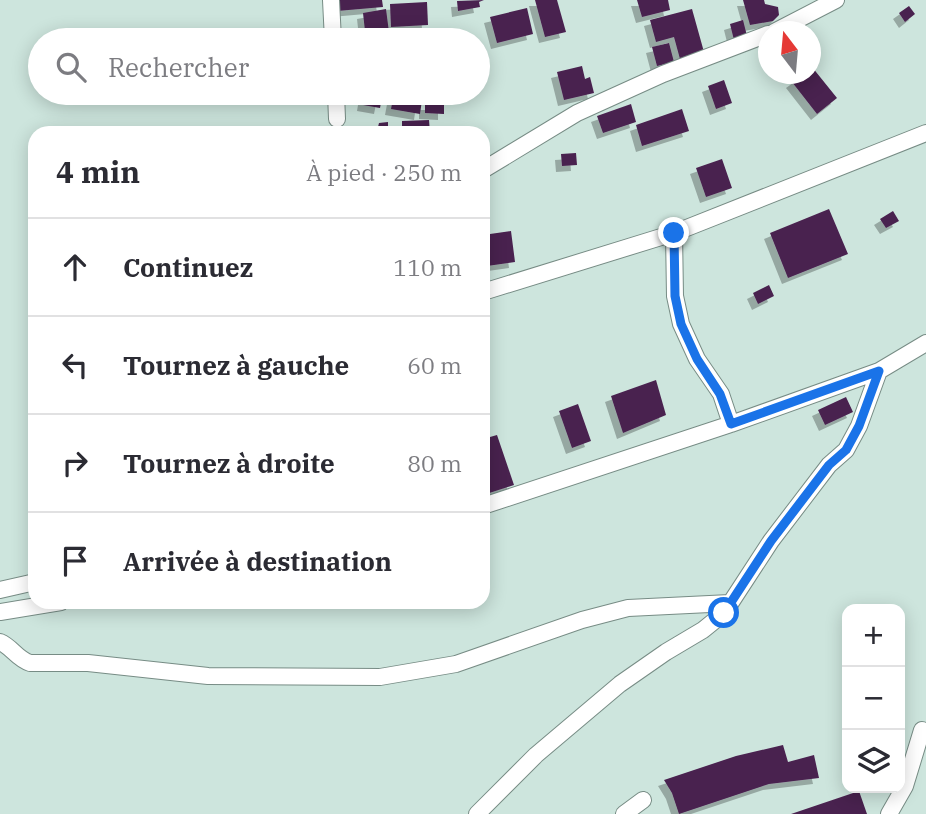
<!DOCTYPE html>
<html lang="fr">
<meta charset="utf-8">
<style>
body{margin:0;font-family:"IBM Plex Serif",serif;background:#f2f2f3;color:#2b2b33}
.controls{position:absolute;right:21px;bottom:21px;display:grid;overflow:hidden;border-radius:14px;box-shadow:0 4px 18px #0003}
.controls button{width:63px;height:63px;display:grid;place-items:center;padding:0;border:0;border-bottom:2px solid #e1e1e2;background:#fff;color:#2b2b33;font:35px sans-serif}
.compass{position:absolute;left:758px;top:21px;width:63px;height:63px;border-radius:50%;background:#fff;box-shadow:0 4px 18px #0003;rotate:344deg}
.stop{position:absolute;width:21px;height:21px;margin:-16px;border:5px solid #1a73e8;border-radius:50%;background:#fff}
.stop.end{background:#1a73e8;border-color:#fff;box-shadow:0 2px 7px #0008}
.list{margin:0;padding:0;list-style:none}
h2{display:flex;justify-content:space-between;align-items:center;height:91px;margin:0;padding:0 28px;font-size:30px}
h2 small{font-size:23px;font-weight:400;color:#7c7c81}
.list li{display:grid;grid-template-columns:46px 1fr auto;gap:21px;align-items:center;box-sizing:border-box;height:98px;padding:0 28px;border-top:2px solid #e1e1e2}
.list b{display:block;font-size:26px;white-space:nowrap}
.list em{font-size:23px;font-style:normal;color:#7c7c81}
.icon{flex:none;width:38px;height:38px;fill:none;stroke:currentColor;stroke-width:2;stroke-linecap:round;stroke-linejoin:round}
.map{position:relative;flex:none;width:926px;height:814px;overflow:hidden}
.search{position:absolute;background:#fff;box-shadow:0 4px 18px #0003;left:28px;top:28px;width:462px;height:77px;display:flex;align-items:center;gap:18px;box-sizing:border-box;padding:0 24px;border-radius:38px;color:#7c7c81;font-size:26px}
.panel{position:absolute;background:#fff;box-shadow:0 4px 18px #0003;left:28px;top:126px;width:462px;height:483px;border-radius:21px}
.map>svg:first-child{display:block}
</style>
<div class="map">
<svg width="926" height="814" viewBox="0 0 926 814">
<defs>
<filter id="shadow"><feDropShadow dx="-6" dy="6" stdDeviation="0" flood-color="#0004"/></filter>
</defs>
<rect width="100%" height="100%" fill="#cde5dd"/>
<!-- building -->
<path fill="#4a214f" filter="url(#shadow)" d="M337,0H382L383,7L337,11Z
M484,0L479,2L480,7L458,11L457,1Z
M535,0H557L566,32L545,37Z
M637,0H668L670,10L642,17Z
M743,0H764L765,4L778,7L779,15L773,21L750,25Z
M427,2L428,25L391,27L390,4Z
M909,6L915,14L905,22L899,13Z
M527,8L533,34L497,43L490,17Z
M386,9L390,40H366L363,13Z
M692,9L704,52L680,59L674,37L656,42L650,20Z
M743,20L747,36L734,40L730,24Z
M669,43L674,62L657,66L652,47Z
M582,66L585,79L590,77L594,93L564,100L557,72Z
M812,67L837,98L817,114L792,82L803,74H810Z
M724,80L732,103L716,109L708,86Z
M365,93H383L380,108L363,105Z
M394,93H423L420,114L391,109Z
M444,98V114L425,113V104H432V99Z
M631,104L636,122L603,133L597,116Z
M682,109L689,131L642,146L636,125Z
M429,120L430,133H402V121Z
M388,122V127H398V133H360L361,129L378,127L379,123Z
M576,153L577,165L562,166L561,154Z
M722,159L732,188L706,197L696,168Z
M829,209L848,254L788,278L770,233Z
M893,211L899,221L886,228L880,219Z
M511,231L515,262L487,266L483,235Z
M769,285L774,296L758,304L753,293Z
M656,380L666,415L623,433L611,396Z
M846,397L853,412L825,425L818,410Z
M578,404L591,441L572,448L559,411Z
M497,435L514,485L483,495V439Z
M783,745L788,762L814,755L819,778L769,784L679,814L672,793L664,780L736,756Z
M859,791L867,814H791Z"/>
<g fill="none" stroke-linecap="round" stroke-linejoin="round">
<!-- minor casing -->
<g stroke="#778c85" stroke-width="18">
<path id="minor" d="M331,0L333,40
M774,32L836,0
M336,93L337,119
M483,170L577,113L663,74L768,34
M674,233L675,296L681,324L697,359L721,394L731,424
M483,292L674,233L926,133
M483,506L731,424L879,371L926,343
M0,590L35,582
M0,612L61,602
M0,642C12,647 17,659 30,663H88L208,676L380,677L456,664L582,620L628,608L730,603
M477,814L536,755L620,684L666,652L703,630L724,613L771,541L829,465L846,450L859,426L879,371
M624,814L643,800
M889,814L905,786L922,730"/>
</g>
<!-- minor -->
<use href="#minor" stroke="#fff" stroke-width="16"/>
</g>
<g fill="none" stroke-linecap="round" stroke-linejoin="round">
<!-- route -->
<path stroke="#1a73e8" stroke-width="9" d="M674,233L675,296L681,324L697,359L720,394L731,424L879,371L859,426L846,450L829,465L771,541L724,613"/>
</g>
</svg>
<div class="controls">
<button>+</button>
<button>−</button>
<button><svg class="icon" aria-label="layers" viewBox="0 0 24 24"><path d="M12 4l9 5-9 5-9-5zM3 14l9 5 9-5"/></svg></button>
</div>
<svg class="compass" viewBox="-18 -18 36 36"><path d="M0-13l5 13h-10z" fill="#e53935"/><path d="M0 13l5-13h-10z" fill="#7c7c81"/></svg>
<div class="stop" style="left:724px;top:613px"></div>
<div class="stop end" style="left:674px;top:233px"></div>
<div class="search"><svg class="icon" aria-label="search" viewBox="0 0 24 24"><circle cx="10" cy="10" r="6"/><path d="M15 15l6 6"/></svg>Rechercher</div>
<section class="panel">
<h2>4 min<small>À pied · 250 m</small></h2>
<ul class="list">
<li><svg class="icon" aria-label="ahead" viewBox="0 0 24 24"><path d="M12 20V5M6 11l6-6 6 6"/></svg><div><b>Continuez</b></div><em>110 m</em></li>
<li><svg class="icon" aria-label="left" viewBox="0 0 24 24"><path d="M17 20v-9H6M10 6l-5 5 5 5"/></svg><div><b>Tournez à gauche</b></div><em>60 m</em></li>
<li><svg class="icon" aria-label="right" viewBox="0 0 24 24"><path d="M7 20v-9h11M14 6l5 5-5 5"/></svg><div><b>Tournez à droite</b></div><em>80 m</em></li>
<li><svg class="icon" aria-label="arrive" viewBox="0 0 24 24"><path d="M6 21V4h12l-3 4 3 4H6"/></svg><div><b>Arrivée à destination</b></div></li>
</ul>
</section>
</div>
